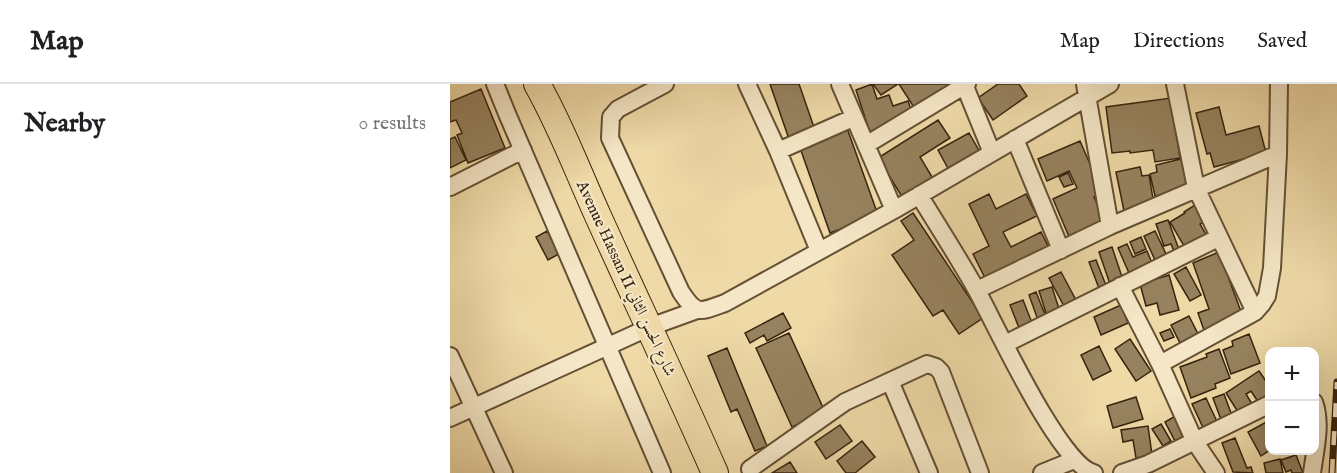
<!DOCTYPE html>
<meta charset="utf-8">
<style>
body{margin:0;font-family:"IM FELL English",Amiri,serif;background:#f2f2f2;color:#202124}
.controls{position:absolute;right:18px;bottom:18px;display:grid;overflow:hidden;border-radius:12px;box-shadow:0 6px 24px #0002}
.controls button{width:54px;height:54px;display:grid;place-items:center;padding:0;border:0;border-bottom:2px solid #e0e0e0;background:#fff;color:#202124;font:30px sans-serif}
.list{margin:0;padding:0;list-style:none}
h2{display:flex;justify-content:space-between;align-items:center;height:78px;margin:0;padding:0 24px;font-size:26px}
h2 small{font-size:20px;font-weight:400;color:#757577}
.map{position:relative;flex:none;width:887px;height:389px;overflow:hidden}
header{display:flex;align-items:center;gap:36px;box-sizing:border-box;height:84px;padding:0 30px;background:#fff;border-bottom:2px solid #e0e0e0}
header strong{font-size:28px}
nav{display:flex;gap:33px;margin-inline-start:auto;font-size:21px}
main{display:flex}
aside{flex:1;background:#fff}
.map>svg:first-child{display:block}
</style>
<header>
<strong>Map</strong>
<nav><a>Map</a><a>Directions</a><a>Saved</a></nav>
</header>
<main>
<aside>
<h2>Nearby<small>0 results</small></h2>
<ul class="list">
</ul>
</aside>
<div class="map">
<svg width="887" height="389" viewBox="0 0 887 389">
<rect width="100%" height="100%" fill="#eed9a7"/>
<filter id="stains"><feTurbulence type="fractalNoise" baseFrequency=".00333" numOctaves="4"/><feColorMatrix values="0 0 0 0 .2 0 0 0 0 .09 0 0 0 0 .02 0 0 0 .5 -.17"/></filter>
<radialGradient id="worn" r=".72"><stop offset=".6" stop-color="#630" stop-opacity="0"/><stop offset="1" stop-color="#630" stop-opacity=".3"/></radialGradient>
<!-- building -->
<path fill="#96825e" stroke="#36230e" stroke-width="1.5" d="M320,0H349L366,49L340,58Z
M422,0L427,15L439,11L443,22L458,17L462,28L443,35L444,41L420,49L406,6Z
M423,0H448L431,11Z
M449,0H502L465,25Z
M548,0H569L577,12L543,36L528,14Z
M31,5L55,64L18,79L7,51L12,49L6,36L0,38V18Z
M721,14L730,74L705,78L703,66L680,69V67L662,69L656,23Z
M769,23L776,51L809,42L816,69L764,83L760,69L757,70L746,29Z
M488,36L500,54L470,73L485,98L454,116L428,74Z
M397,44L428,131L380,149L349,61Z
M519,49L531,70L500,88L488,66Z
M5,53L16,76L0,84V55Z
M630,57L653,110L644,113L656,140L620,155L603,115L627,104L619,87L597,97L588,75Z
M731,75L738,105L705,112L700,90L707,88L706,81Z
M690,83L692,92L699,91L704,121L674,127L666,88Z
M618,89L623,100L614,103L609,93Z
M539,110L546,125L576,110L587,132L553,148L561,163L591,148L600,166L537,198L523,170L539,162L519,120Z
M745,121L754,138L750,140L758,154L737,167L720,138L735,129L734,128Z
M463,129L533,234L509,250L493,226L483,232L442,171L464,156L451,137Z
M718,136L730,168L725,170L721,160L714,162L706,140Z
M97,147L109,170L98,176L86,153Z
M705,147L716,170L705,176L694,152Z
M691,153L696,165L685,170L680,158Z
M677,160L683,173L697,167L702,179L679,189L668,164Z
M662,163L674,199L661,203L649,168Z
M769,168L793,233L755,249L748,229L759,225L743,179Z
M646,176L657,204L650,207L639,178Z
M736,183L751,211L740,217L724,190Z
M611,188L627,218L615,224L599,194Z
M719,191L729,226L710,231L707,219L696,222L690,200Z
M602,203L610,228L597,232L589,207Z
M586,208L596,233L588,236L579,211Z
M573,216L584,244L571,249L560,221Z
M671,221L678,239L651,251L644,233Z
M333,229L341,244L317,257L314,251L300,259L295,249Z
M739,232L751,256L733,265L721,241Z
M720,245L724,253L714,257L710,249Z
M339,249L375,328L342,343L306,264Z
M799,250L810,279L781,290L773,266L783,262L782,257Z
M680,255L701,287L686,297L665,265Z
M649,262L661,287L643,296L631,271Z
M277,264L317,362L305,367L287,325L281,328L258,272Z
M769,265L780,294L765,300L766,304L741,314L730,283L757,273L756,270Z
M809,287L820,303V310L815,313L819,319L812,324L801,307L796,310L802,320L788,328L776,309Z
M774,310L784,337L773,341L763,314Z
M686,313L693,335L663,344L657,322Z
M756,314L770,344L756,350L742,320Z
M727,331L738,351L725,357L715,338Z
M820,336V366L811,372L798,348Z
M711,340L721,357L713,362L702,345Z
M390,341L402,357L376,375L365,358Z
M698,342L702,371L686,374L683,356L673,358L671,346Z
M785,354L797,384L801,383L803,389L783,388L772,359Z
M412,357L425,373L405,389H396L387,377Z
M846,371L853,389H842L841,386L836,388L831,376Z
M830,375L833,389H816L814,379Z
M340,378L347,389H322Z"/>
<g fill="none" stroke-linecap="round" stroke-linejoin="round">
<!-- street casing -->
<g stroke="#645034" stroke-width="20">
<path id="street" d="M45,0L58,32L212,389
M215,0L168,25L161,33L160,54L231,208C247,232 250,228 275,219L444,126L660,0
M297,0L328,67L369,167
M390,0L444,126
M514,0L542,69
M635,0L660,142
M725,0L746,104L805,228
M565,55L611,166
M416,61L517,0
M328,67L403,34
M0,103L73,66
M469,111C488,142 508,173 526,205C545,239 610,382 644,389
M670,202L710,280
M527,206L660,142L828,70
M555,260L768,154
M0,272L54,389
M440,297L479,389
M0,334L200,243L247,226
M300,385L395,318L477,280L486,283L491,288L530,389
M592,389L624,376
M672,389L698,380L820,320
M766,389L745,358L710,280L805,228L812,220L817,212L822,184L828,70L829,0
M862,389C865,366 872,340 864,318"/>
</g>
<!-- primary casing -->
<g stroke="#36230e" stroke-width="28">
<path id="primary" d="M87,0C111,42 128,88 148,132C187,218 227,303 265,389"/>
</g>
<!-- street -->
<use href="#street" stroke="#f4e6c6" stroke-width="16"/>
<!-- primary -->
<use href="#primary" stroke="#eed9a7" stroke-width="26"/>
<!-- rail casing -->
<g stroke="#36230e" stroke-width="7">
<path id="rail" d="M882,389L887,298"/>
</g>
<!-- rail -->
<use href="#rail" stroke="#f4e6c6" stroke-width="4.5" stroke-dasharray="14" stroke-linecap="butt"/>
</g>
<g text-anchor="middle" stroke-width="4.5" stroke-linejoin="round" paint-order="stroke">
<!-- street labels -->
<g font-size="16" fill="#36230e" stroke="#f4e6c6">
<text transform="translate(177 194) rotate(65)" y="6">Avenue Hassan II شارع الحسن الثاني</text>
</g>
</g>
<rect width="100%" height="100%" filter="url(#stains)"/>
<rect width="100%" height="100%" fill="url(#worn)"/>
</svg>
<div class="controls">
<button>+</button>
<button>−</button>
</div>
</div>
</main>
